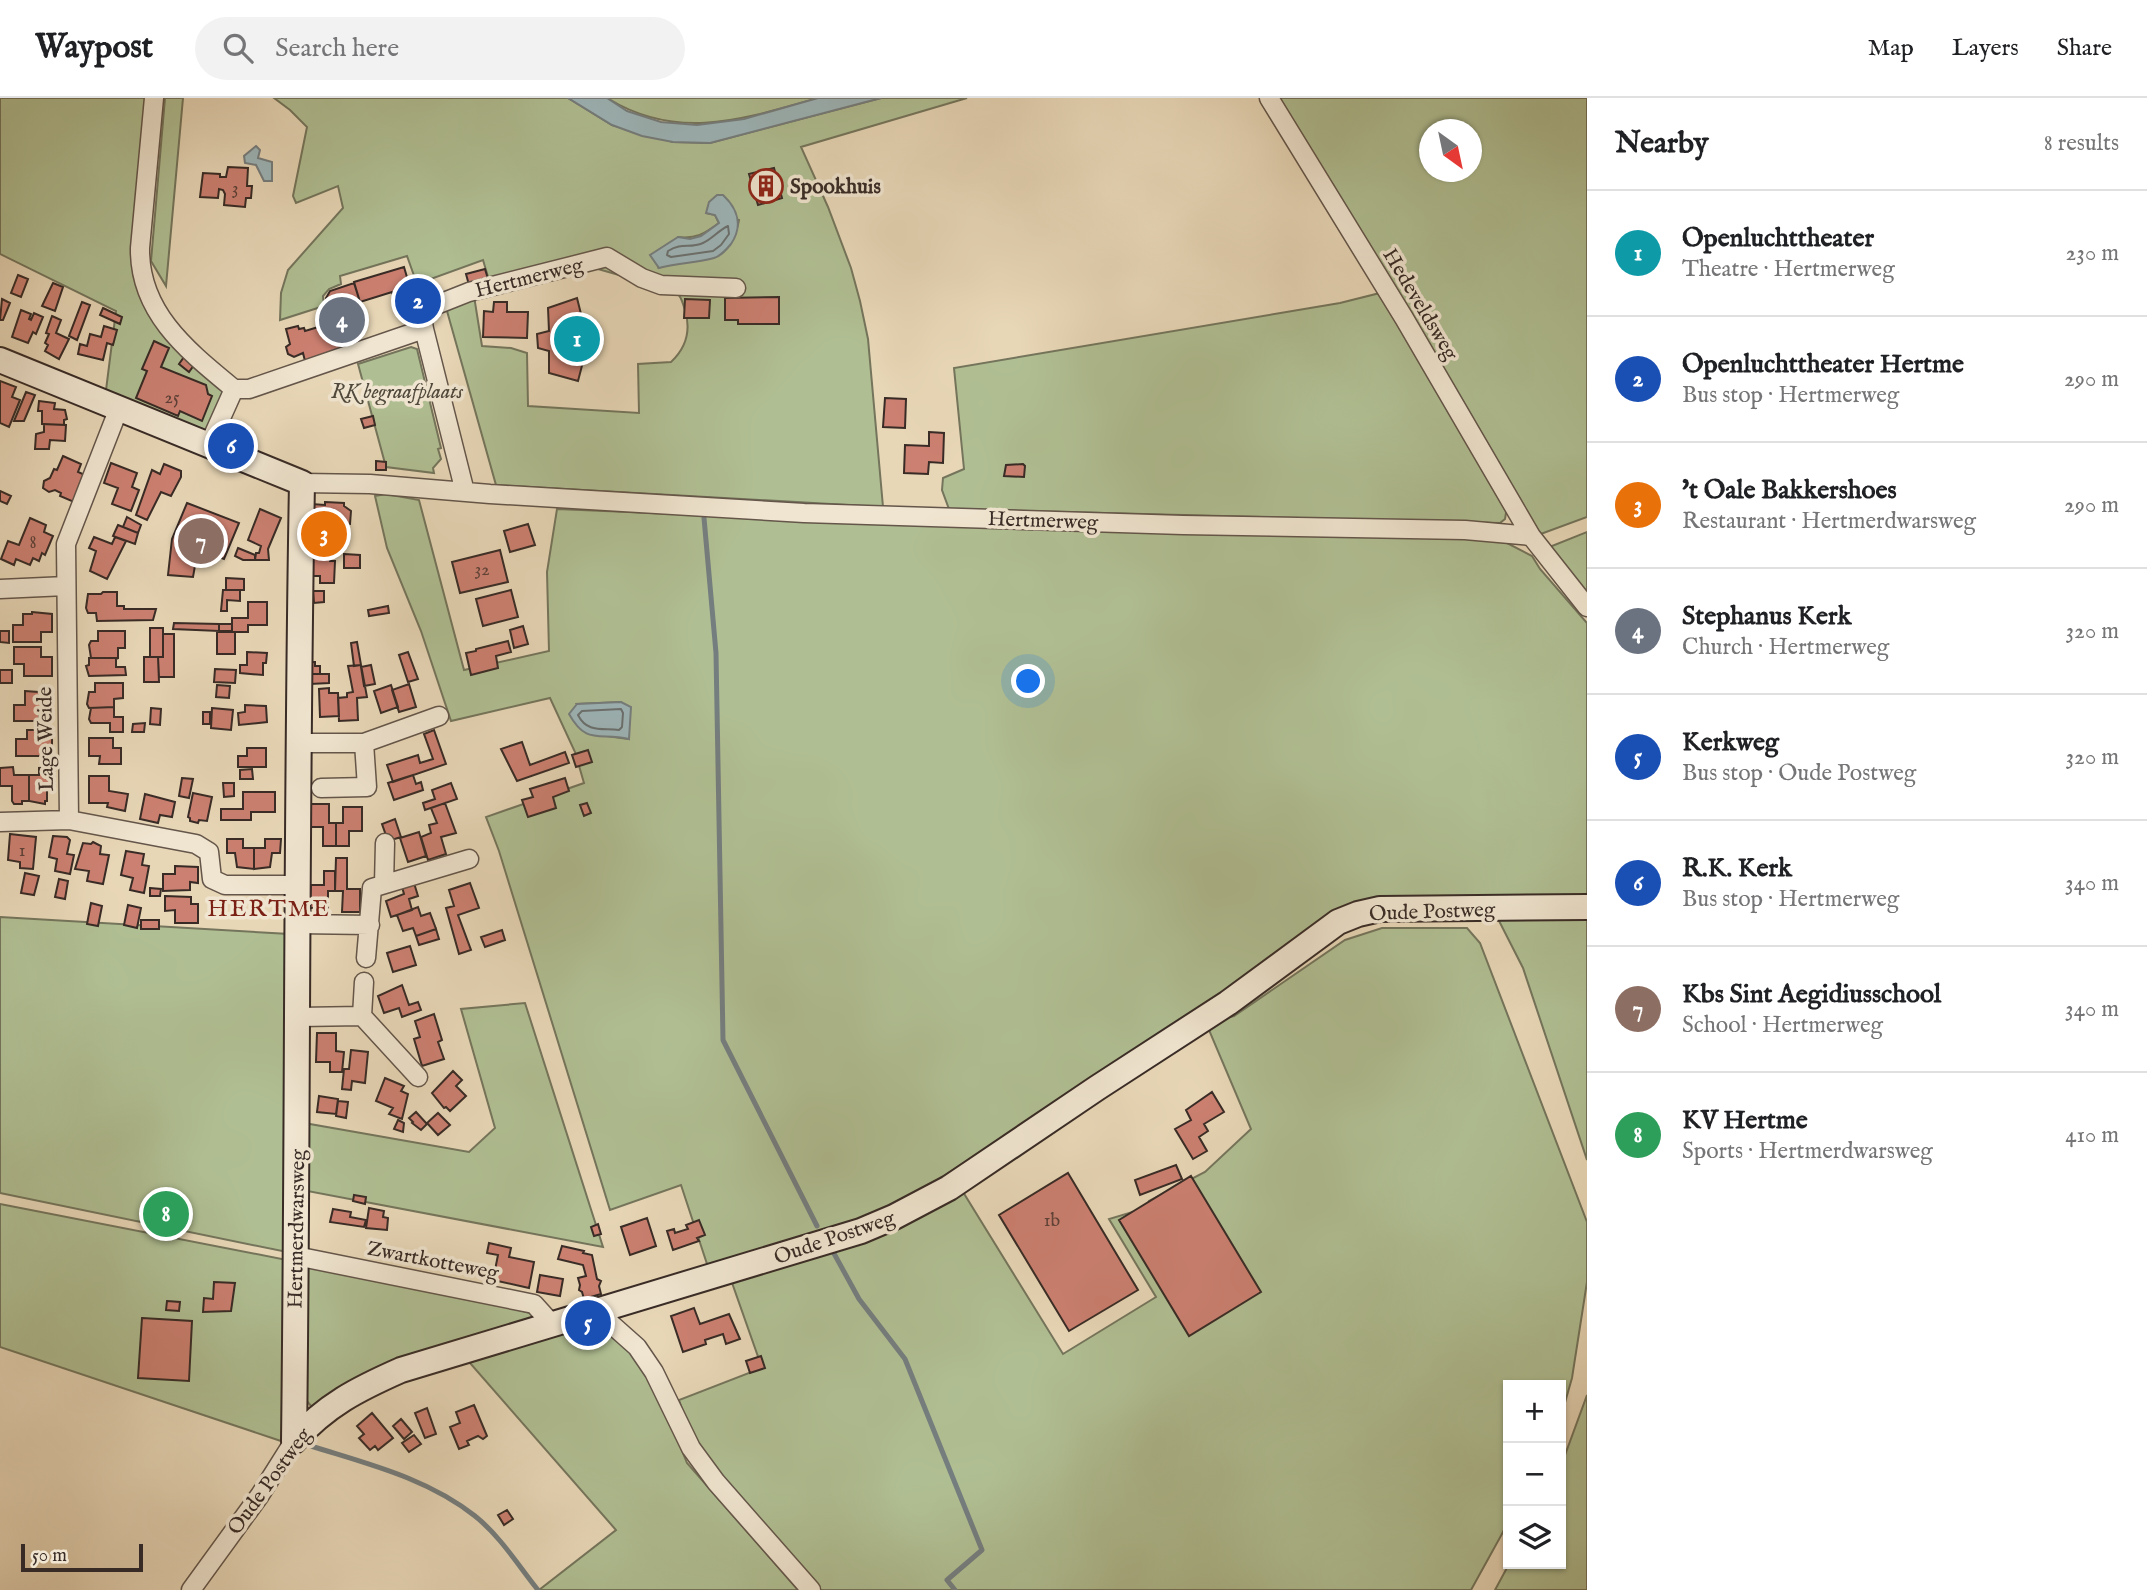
<!DOCTYPE html>
<meta charset="utf-8">
<style>
body{margin:0;font-family:"IM FELL English",serif;background:#f2f2f2;color:#202124}
.controls{position:absolute;right:21px;bottom:21px;display:grid;overflow:hidden;border-radius:0px;box-shadow:0 2px 5px #0004}
.controls button{width:63px;height:63px;display:grid;place-items:center;padding:0;border:0;border-bottom:2px solid #e0e0e0;background:#fff;color:#202124;font:35px sans-serif}
.compass{position:absolute;left:1419px;top:21px;width:63px;height:63px;border-radius:50%;background:#fff;box-shadow:0 2px 5px #0004;rotate:147deg}
.scale{position:absolute;left:21px;bottom:18px;width:122px;box-sizing:border-box;padding-left:7px;border:4px solid #382b26;border-top:0;font-size:19px;line-height:24px;white-space:nowrap;color:#382b26;-webkit-text-stroke:5px #f0e5d0;paint-order:stroke}
.you{position:absolute;left:1029px;top:584px;width:24px;height:24px;margin:-18px;border:5px solid #fff;border-radius:50%;background:#1a73e8;box-shadow:0 0 0 10px #1a73e833}
.badge{display:grid;place-items:center;width:46px;height:46px;border-radius:50%;background:#0b8043;color:#fff;font-size:23px;font-weight:700}
.pin{position:absolute;translate:-50% -50%;border:4px solid #fff;box-shadow:0 2px 7px #0006}
.list{margin:0;padding:0;list-style:none}
h2{display:flex;justify-content:space-between;align-items:center;height:91px;margin:0;padding:0 28px;font-size:30px}
h2 small{font-size:23px;font-weight:400;color:#757577}
.list li{display:grid;grid-template-columns:46px 1fr auto;gap:21px;align-items:center;box-sizing:border-box;height:126px;padding:0 28px;border-top:2px solid #e0e0e0}
.list b{display:block;font-size:26px;white-space:nowrap}
.list p{margin:0;font-size:23px;white-space:nowrap;color:#757577}
.list em{font-size:23px;font-style:normal;color:#757577}
.icon{flex:none;width:38px;height:38px;fill:none;stroke:currentColor;stroke-width:2;stroke-linecap:round;stroke-linejoin:round}
.map{position:relative;flex:none;width:1587px;height:1492px;overflow:hidden}
header{display:flex;align-items:center;gap:42px;box-sizing:border-box;height:98px;padding:0 35px;background:#fff;border-bottom:2px solid #e0e0e0}
header strong{font-size:33px}
nav{display:flex;gap:38px;margin-inline-start:auto;font-size:24px}
.search{width:490px;height:63px;background:#f2f2f2;display:flex;align-items:center;gap:18px;box-sizing:border-box;padding:0 24px;border-radius:38px;color:#757577;font-size:26px}
main{display:flex}
aside{flex:1;background:#fff}
.map>svg:first-child{display:block}
</style>
<header>
<strong>Waypost</strong>
<div class="search"><svg class="icon" aria-label="search" viewBox="0 0 24 24"><circle cx="10" cy="10" r="6"/><path d="M15 15l6 6"/></svg>Search here</div>
<nav><a>Map</a><a>Layers</a><a>Share</a></nav>
</header>
<main>
<div class="map">
<svg width="1587" height="1492" viewBox="0 0 1587 1492">
<rect width="100%" height="100%" fill="#e8d7b7"/>
<filter id="stains"><feTurbulence type="fractalNoise" baseFrequency=".00286" numOctaves="4"/><feColorMatrix values="0 0 0 0 .2 0 0 0 0 .09 0 0 0 0 .02 0 0 0 .5 -.17"/></filter>
<radialGradient id="worn" r=".72"><stop offset=".6" stop-color="#630" stop-opacity="0"/><stop offset="1" stop-color="#630" stop-opacity=".3"/></radialGradient>
<!-- green -->
<path fill="#b0bf93" stroke="#74755c" stroke-width="2" fill-rule="evenodd" d="M0,0H148L133,168L225,293L204,342L105,300L116,213L0,156Z
M165,0H183L166,188L151,163Z
M274,0H568L612,27L673,44L710,45L881,0H967L801,49L828,109L851,170L860,203L868,241L883,409L496,387L447,213L474,198L482,248L511,250L527,255L528,308L639,315L638,266L671,264C686,250 691,232 685,212C682,204 682,199 675,193L591,169L489,182L483,162L417,186L407,158L340,178L341,186L329,191L323,198L324,208L280,222L281,195L288,172L343,110L338,88L296,105L293,98L307,29L290,12ZM706,115L739,122C730,171 698,159 659,169L678,139C696,141 704,136 719,125L715,117Z
M607,0H818C744,21 678,44 607,0Z
M1277,0H1587V419L1538,437ZM1430,32H1472V74H1430Z
M1380,195L1507,409L1505,421L1500,425L949,411L942,392L943,380L964,371L954,270L1340,205Z
M411,249L417,251L441,350L438,351L441,361L433,370L434,375L386,369L358,266Z
M386,396L419,402L464,572L549,553L547,474L557,411L1002,430L1398,435L1484,440L1507,445L1532,458L1540,471L1587,525V800L1370,801L908,1101L866,1123L709,1172L681,1087L610,1112L499,753L486,719L584,685L575,654L550,600L451,623L421,533L387,450L375,398ZM621,604L629,621V641L607,638L577,606Z
M1587,434V501L1547,450Z
M1587,815V1062L1523,870L1496,817Z
M0,819L289,836L290,1147L282,1153L0,1095Z
M1382,830H1467L1480,845L1587,1124V1184L1572,1280L1562,1315L1561,1318V1287H1508V1425L1471,1492H817L695,1350L679,1302L762,1270L730,1179L963,1094L1063,1256L1156,1199L1109,1121L1146,1110L1149,1103L1205,1074L1251,1031L1206,925L1234,918L1345,842Z
M525,905L603,1149L302,1092L304,1025L469,1054L495,1030L461,911Z
M0,1106L287,1162L284,1344L0,1249Z
M303,1167L445,1192L530,1215L533,1219L531,1226L312,1309L305,1301Z
M589,1223L630,1252L650,1273L687,1365L798,1492H539L616,1432L463,1257Z
M1587,1297V1492H1495L1509,1466H1561V1368Z"/>
<!-- water -->
<path fill="#9db6ba" stroke="#757e7f" stroke-width="2" d="M568,0H607L627,13L661,24L697,27L744,21L818,0H881L710,45L673,44L642,38L612,27Z
M256,48L260,52L258,60L272,64V83H264L256,67L245,65L244,58Z
M717,97H723C738,111 743,128 731,146C726,152 721,158 714,160C696,165 677,165 659,170L650,157L678,139L690,141L701,138L719,125L715,117L706,115L709,104Z
M621,604L631,609L629,641C599,634 587,648 569,616L577,606Z"/>
<g fill="none" stroke-linecap="round" stroke-linejoin="round">
<!-- shore -->
<path stroke="#6a7070" stroke-width="2" d="M728,128L729,136L721,147L713,153L671,159L667,157L668,153C683,144 689,151 703,145C712,141 719,132 728,128Z
M621,611L623,615L622,629L619,632C602,630 587,635 578,617L582,613Z"/>
<!-- stream -->
<path stroke="#757e7f" stroke-width="5" d="M704,420L716,555L723,942L817,1128
M831,1150L859,1201L905,1261L982,1452L947,1482L955,1492
M311,1348C368,1366 427,1380 475,1418C500,1438 518,1467 538,1492"/>
</g>
<!-- building -->
<path fill="#cc8071" stroke="#382b26" stroke-width="2" d="M228,69L248,70L247,88H252L251,100H246L245,109L224,107L225,96L223,92L219,91L218,100L200,99L203,75L220,76V79H226Z
M774,70L782,100L758,107L749,76Z
M404,169L414,203L397,208L392,194L360,204L354,184Z
M485,171L488,181L469,187L466,176Z
M18,177L28,181L21,199L11,195Z
M53,185L63,189L55,213L42,208Z
M354,185L359,201L350,204L345,210L355,239L353,242L356,249L336,252L305,263L303,255L294,259L288,256L286,249L290,246L286,231L298,228L299,231L304,230L305,233L335,224L326,200L330,193Z
M779,199V226H738V222H725V200Z
M577,200L583,224L584,260L578,283L549,275V253L538,250L537,236L549,233L548,210Z
M2,201L10,205L3,222H0Z
M685,201L710,202L709,220H684Z
M82,204L90,207L77,242L69,238Z
M494,204H507V214H528L527,240L483,239L484,213L493,214Z
M103,210L122,219L120,226L100,217Z
M21,212L31,216L29,221L31,222L34,215L43,219L36,236L33,234L28,245L12,239Z
M52,218L61,222L56,235L69,241L59,261L45,253L48,247L45,245L49,236L46,235Z
M104,228L117,232L113,247L107,245L103,262L78,256L80,246L87,248L90,236L101,239Z
M154,243L169,250L161,269L206,287L208,296L212,298L202,323L180,313L178,318L136,300L147,273L142,271Z
M184,259L194,267L189,274L179,266Z
M0,283L16,289L12,299L20,302L9,329L0,325Z
M26,294L35,297L24,323H14Z
M885,300L906,301L905,330L883,329Z
M39,303L55,305L54,311L65,312L67,321L64,322V327L42,326V313H38Z
M373,318L375,327L364,330L361,321Z
M44,326L66,327L65,343L50,342L49,351H35L36,336L44,334Z
M929,334L944,335L943,365L929,364L928,376L904,375L905,347L929,348Z
M63,358L81,366L78,374L85,377L74,404L60,398L61,395L55,392L49,394L43,390L44,383L50,380L54,371L57,372Z
M376,363L386,364V372H376Z
M111,365L137,375L132,389L139,392L131,413L112,406L118,390L104,385Z
M164,366L181,373V379L171,398L161,394L147,422L136,417L152,372L160,376Z
M1023,366L1025,368L1024,379L1004,378L1006,367Z
M0,393L11,398L7,406L0,403Z
M325,404L344,405V408L351,413L350,426H342L337,454L309,453L312,406L325,407Z
M187,405L239,425L224,461L198,451L193,479L168,477L172,441Z
M260,411L281,420L268,451L269,462H255L256,455H259L261,448L248,442Z
M127,419L141,427L138,435L123,429Z
M30,420L46,427L44,434L53,438L45,457L42,455L39,463L33,460L30,467L16,461L14,467L1,461L8,443L19,447Z
M528,426L535,447L510,454L504,433Z
M118,427L138,435L135,446L113,438Z
M94,439L112,446L115,439L126,443L107,481L90,473L96,453L89,450Z
M238,450L255,457V462H243L235,458Z
M500,452L508,484L460,495L452,464Z
M312,453L330,454V463H335L334,485H320V478H309Z
M344,456L360,457V470H344Z
M226,480L244,481V492H226Z
M223,492H240V503L227,502V513H221Z
M511,492L518,519L483,528L476,501Z
M313,493H324V504L314,505Z
M103,494H117V508H124V511H156L153,522L97,523L96,515H88L86,510L88,496H101Z
M248,504H267V527H248V534H232V520H248Z
M388,508L389,515L369,518L368,512Z
M32,514L52,516V534H41V544H13V527H23V516H32Z
M174,525L219,526V533L173,531Z
M219,526H232V533H219Z
M523,528L528,546L514,550L510,532Z
M150,530H163V559H150Z
M0,533H9V545L0,544Z
M98,533H125V550H118V560H91L89,547L91,543H98Z
M217,534H235V556H217Z
M163,536H174V579H159L158,559H163Z
M508,543L511,554L496,558L498,570L471,577L466,555L476,553V551Z
M357,544L361,567L354,568L351,545Z
M14,549H41V559H52V578H24V566H14Z
M247,554L267,555L266,565H263V577L240,575V567H247Z
M408,554L418,581L408,584L399,557Z
M144,559H158L159,584H144Z
M89,560H118L116,561V569H125L126,577L89,578L86,568L89,567Z
M310,564H315V568H320V576H310Z
M361,567L367,599L357,600L358,622L339,623L338,600L347,599V595L353,594L348,568Z
M371,567L375,586L364,588L361,569Z
M215,571L236,572L235,585L214,584Z
M0,572H12V585H0Z
M310,576H329V585L310,586Z
M95,585H123V600L114,601V609L89,610L87,606L89,594H95Z
M409,586L416,609L399,614L392,592Z
M217,587L230,588L229,600L216,599Z
M391,587L398,609L381,615L374,593Z
M329,590V595H338L339,618L320,619L319,591Z
M25,593L52,595V614H39V623H14V607H25Z
M245,607L266,608L267,624L239,627L238,615L245,614Z
M114,609V619H123V634H110V625H91L89,621L91,610H89Z
M151,610L161,611L160,627L150,626Z
M212,610L233,612L231,632L211,630Z
M203,614H210V626H203Z
M145,625L144,634H132L133,626Z
M27,632H52V650L42,649V658H16V641H27Z
M434,632L446,666L393,684L387,667L418,657L420,665L433,661L424,636Z
M89,640H113V650H121V666H99L100,658H89Z
M522,644L530,667L565,654L569,665L517,683L501,651Z
M247,650H266V669H238V658H247Z
M588,652L592,664L576,669L572,657Z
M13,669L14,677H29V703H22V706H14L12,703V688H0V670Z
M54,669L55,687H47V703H45V706L29,703V677H39V670Z
M252,671L253,681H240V672Z
M413,677L416,686L421,684L423,692L394,702L388,685Z
M89,678H109V693L128,696L125,713L107,709L108,705H89Z
M182,680L193,681L189,700L179,698Z
M565,680L569,693L553,699L556,710L528,719L522,702L533,699L530,691Z
M223,685H234V698L224,699Z
M451,685L457,701L425,712L423,705L435,701L432,692Z
M243,694H275V714H251V722H221V711H243Z
M193,695L212,699L207,723L199,722L198,725L190,723V720L188,719Z
M145,696L175,704L172,719L160,717L158,725L140,721Z
M445,705L456,735L441,739L446,756L428,762L421,739L431,735L429,727L437,725L431,710Z
M587,705L591,715L584,718L580,707Z
M310,706H329V725H336V748H323V729H310Z
M343,709H362V733H349V748H336V725H343Z
M395,721L401,739L388,743L382,726Z
M419,734L426,758L408,764L400,740Z
M10,736L36,739L33,771L20,770V764L8,762Z
M53,738L67,739L70,742L67,756L74,757L70,776L55,773L57,761L49,759Z
M227,741H243V750H254V771L237,769L235,755H227Z
M265,741H281L280,755H272L270,769L254,771V750H265Z
M93,744L101,748L100,756L109,757L103,786L87,783L89,773L75,771L83,745L91,746Z
M126,753L144,756L142,767L149,768L144,795L130,792L133,780L121,777Z
M336,760H347V791H360V814H342L343,793H335Z
M175,768L198,769V785L190,784V792L163,793V776H175Z
M324,773H335V793H328V810H310L311,787H324Z
M25,775L39,778L34,797L21,795Z
M59,781L68,783L65,801L55,799Z
M414,785L418,798L409,801L412,812L391,819L386,803L404,796L402,789Z
M470,785L479,810L458,817L471,852L459,856L446,810L454,808L449,792Z
M150,790L161,791L160,798H150Z
M165,798L191,799V806H198V825H175V812L165,813Z
M91,805L102,808L98,828L87,826Z
M128,807L141,810L137,830L124,827Z
M418,809L421,818L430,815L436,831L416,838L413,830L403,833L397,817Z
M141,822H159V831H141Z
M436,831L439,841L419,847L416,838Z
M502,832L505,842L485,849L481,839Z
M410,848L416,867L393,874L387,855Z
M402,887L409,907L418,904L421,912L402,919L399,910L384,915L378,898Z
M434,916L442,942L438,944L444,961L422,968L414,941L420,939L415,923Z
M317,935H336V953L344,954L342,974H330V964H316Z
M351,952L368,954L365,985L352,983L351,992L342,991L344,971H349Z
M453,973L462,982L456,988L466,998L450,1013L446,1009L444,1010L432,995Z
M385,980L404,988L401,993L408,996L402,1021L389,1016L393,1010L376,1003Z
M1212,994L1224,1014L1204,1026L1208,1033L1199,1039L1207,1053L1193,1061L1175,1031L1191,1022L1186,1012Z
M319,998L338,1001L336,1016L317,1014Z
M338,1003L348,1004L346,1020L336,1018Z
M416,1014L427,1026L421,1032L412,1025L413,1024L409,1020Z
M438,1015L450,1027L438,1037L427,1025Z
M398,1022L404,1025L403,1034L394,1031Z
M1176,1067L1182,1081L1140,1097L1135,1082Z
M1068,1075L1138,1192L1069,1233L999,1117Z
M1191,1078L1261,1194L1189,1238L1119,1122Z
M354,1097L366,1099L365,1106L353,1103Z
M369,1110L384,1113L383,1119L388,1120L387,1132L366,1130Z
M333,1111L351,1114L350,1119L366,1122L364,1129L330,1124Z
M647,1120L656,1148L630,1157L621,1129Z
M699,1122L705,1137L697,1140L699,1143L673,1152L667,1133L674,1131L675,1135L688,1131L686,1127Z
M598,1126L601,1136L594,1138L591,1129Z
M489,1145L511,1150L509,1159L534,1164L529,1190L493,1182L498,1157L487,1155Z
M562,1148L584,1153L583,1155L592,1157L597,1181L601,1183L599,1188L601,1196L584,1201L582,1194L579,1192L580,1187L578,1180L586,1178L583,1167L558,1161Z
M540,1177L563,1181L560,1198L537,1194Z
M214,1184L235,1185L231,1213L203,1214L204,1200L213,1201Z
M167,1203L180,1204L179,1213L166,1212Z
M694,1210L700,1226L729,1216L740,1241L726,1246L723,1236L705,1242L706,1246L683,1254L671,1218Z
M142,1220L192,1223L189,1283L138,1280Z
M761,1258L765,1270L750,1275L746,1263Z
M474,1307L487,1338L483,1341L478,1338L467,1343L469,1347L459,1351L450,1329L460,1325L456,1314Z
M427,1310L436,1336L425,1340L415,1315Z
M372,1315L393,1340L378,1352L375,1348L370,1352L359,1340L364,1336L357,1328Z
M401,1321L412,1334L404,1341L393,1328Z
M414,1337L421,1346L409,1354L402,1345Z
M507,1412L513,1421L504,1427L498,1417Z"/>
<g fill="none" stroke-linecap="round" stroke-linejoin="round">
<!-- street casing -->
<g stroke="#64564a" stroke-width="21">
<path id="street" d="M154,0L140,150C139,215 188,253 234,291
M1269,0L1404,220L1531,438L1587,509
M424,231L465,394
M234,291H249L424,231L421,213L469,194L607,159L642,180L661,187L736,190
M208,349L234,291
M302,385L370,386L490,396L804,415L1183,427L1465,432L1531,438
M0,491L66,488
M297,645H364L439,618
M321,690L367,689L364,645
M69,722L66,446L119,310
M0,724L69,722L196,746L209,754L212,781L225,787H298
M384,786L385,745
M298,826L370,827
M366,860L372,790L469,761
M362,918L364,884
M299,919L362,918L418,979
M296,1158L534,1206L552,1226
M605,1212L610,1225L637,1249L654,1274L691,1350L716,1384L811,1492
M191,1492L260,1397L294,1343"/>
</g>
<!-- secondary casing -->
<g stroke="#382b26" stroke-width="28">
<path id="secondary" d="M0,262L302,385C296,704 298,1024 294,1343
M294,1343C326,1307 358,1291 401,1272L861,1133L894,1119L949,1090L1097,990L1228,905L1338,824L1358,816L1380,811L1587,809"/>
</g>
<!-- street -->
<use href="#street" stroke="#f0e5d0" stroke-width="18"/>
<!-- secondary -->
<use href="#secondary" stroke="#f0e5d0" stroke-width="24"/>
</g>
<!-- icons -->
<defs>
<g id="building-ring" transform="scale(1.75)"><circle r="9.5" fill="#f0e5d0" stroke="#8f2418" stroke-width="1.5"/><path d="M-4-6H4V6H1V3H-1V6H-4ZM-2.5-4.3h1.7v1.8h-1.7ZM.8-4.3h1.7v1.8H.8ZM-2.5-1h1.7V.8h-1.7ZM.8-1h1.7V.8H.8Z" fill="#8f2418"/></g>
</defs>
<g fill-rule="evenodd">
<use href="#building-ring" x="766" y="88"/>
</g>
<g text-anchor="middle" stroke-width="7" stroke-linejoin="round" paint-order="stroke">
<!-- number labels -->
<g font-size="18" fill="#5d4039">
<text x="235" y="96">3</text>
<text x="172" y="305">25</text>
<text x="33" y="450">8</text>
<text x="482" y="477">32</text>
<text x="22" y="758">1</text>
<text x="1052" y="1128">1b</text>
</g>
<!-- poi labels -->
<g font-size="21" font-weight="bold" fill="#382b26" stroke="#f0e5d0" text-anchor="start">
<text x="790" y="95">Spookhuis</text>
</g>
<!-- street labels -->
<g font-size="21" fill="#382b26" stroke="#f0e5d0">
<text transform="translate(529 179) rotate(-14)" y="7">Hertmerweg</text>
<text transform="translate(1421 206) rotate(59)" y="7">Hedeveldsweg</text>
<text transform="translate(1043 422) rotate(2)" y="7">Hertmerweg</text>
<text transform="translate(45 641) rotate(-91)" y="7">Lage Weide</text>
<text transform="translate(1432 813) rotate(-2)" y="7">Oude Postweg</text>
<text transform="translate(296 1131) rotate(-89)" y="7">Hertmerdwarsweg</text>
<text transform="translate(834 1139) rotate(-19)" y="7">Oude Postweg</text>
<text transform="translate(433 1162) rotate(11)" y="7">Zwartkotteweg</text>
<text transform="translate(269 1383) rotate(-54)" y="7">Oude Postweg</text>
</g>
<!-- park labels -->
<g font-size="21" font-style="italic" fill="#50493c" stroke="#f0e5d0">
<text x="397" y="300">RK begraafplaats</text>
</g>
<!-- quarter labels -->
<g font-size="24" letter-spacing="2" fill="#7a1f14" stroke="#f0e5d0">
<text x="269" y="818">HERTME</text>
</g>
</g>
<rect width="100%" height="100%" filter="url(#stains)"/>
<rect width="100%" height="100%" fill="url(#worn)"/>
</svg>
<div class="controls">
<button>+</button>
<button>−</button>
<button><svg class="icon" aria-label="layers" viewBox="0 0 24 24"><path d="M12 4l9 5-9 5-9-5zM3 14l9 5 9-5"/></svg></button>
</div>
<svg class="compass" viewBox="-18 -18 36 36"><path d="M0-13l5 13h-10z" fill="#e53935"/><path d="M0 13l5-13h-10z" fill="#757577"/></svg>
<div class="scale">50 m</div>
<div class="you"></div>
<div class="pin badge" style="left:577px;top:241px;background:#0f9aa8">1</div>
<div class="pin badge" style="left:418px;top:203px;background:#1a4fb4">2</div>
<div class="pin badge" style="left:324px;top:436px;background:#e8710a">3</div>
<div class="pin badge" style="left:342px;top:222px;background:#6b7280">4</div>
<div class="pin badge" style="left:588px;top:1225px;background:#1a4fb4">5</div>
<div class="pin badge" style="left:231px;top:348px;background:#1a4fb4">6</div>
<div class="pin badge" style="left:201px;top:443px;background:#8d6e63">7</div>
<div class="pin badge" style="left:166px;top:1116px;background:#2e9e5b">8</div>
</div>
<aside>
<h2>Nearby<small>8 results</small></h2>
<ul class="list">
<li><span class="badge" style="background:#0f9aa8">1</span><div><b>Openluchttheater</b><p>Theatre · Hertmerweg</p></div><em>230 m</em></li>
<li><span class="badge" style="background:#1a4fb4">2</span><div><b>Openluchttheater Hertme</b><p>Bus stop · Hertmerweg</p></div><em>290 m</em></li>
<li><span class="badge" style="background:#e8710a">3</span><div><b>'t Oale Bakkershoes</b><p>Restaurant · Hertmerdwarsweg</p></div><em>290 m</em></li>
<li><span class="badge" style="background:#6b7280">4</span><div><b>Stephanus Kerk</b><p>Church · Hertmerweg</p></div><em>320 m</em></li>
<li><span class="badge" style="background:#1a4fb4">5</span><div><b>Kerkweg</b><p>Bus stop · Oude Postweg</p></div><em>320 m</em></li>
<li><span class="badge" style="background:#1a4fb4">6</span><div><b>R.K. Kerk</b><p>Bus stop · Hertmerweg</p></div><em>340 m</em></li>
<li><span class="badge" style="background:#8d6e63">7</span><div><b>Kbs Sint Aegidiusschool</b><p>School · Hertmerweg</p></div><em>340 m</em></li>
<li><span class="badge" style="background:#2e9e5b">8</span><div><b>KV Hertme</b><p>Sports · Hertmerdwarsweg</p></div><em>410 m</em></li>
</ul>
</aside>
</main>
